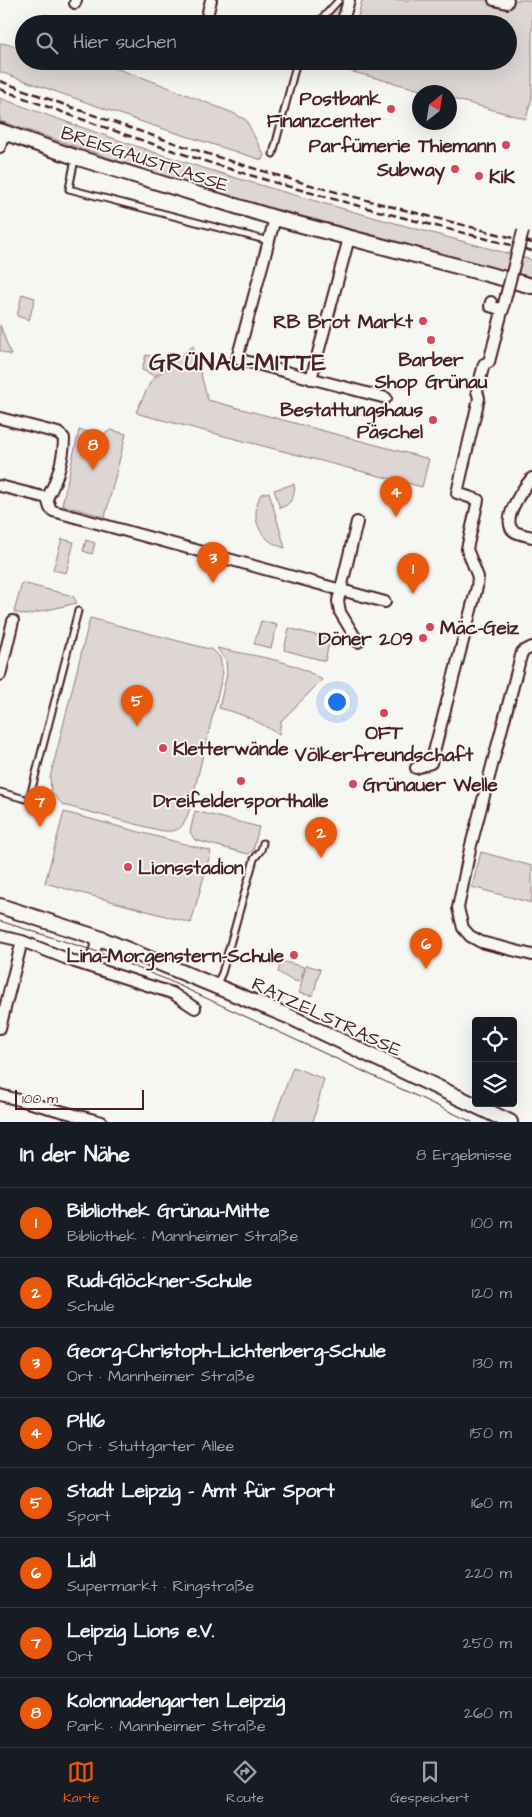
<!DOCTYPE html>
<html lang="de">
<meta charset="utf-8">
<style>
body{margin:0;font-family:"Architects Daughter",sans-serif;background:#242831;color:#f1f3f6}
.controls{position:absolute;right:15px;bottom:15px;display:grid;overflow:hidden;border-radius:5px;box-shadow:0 5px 20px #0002}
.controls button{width:45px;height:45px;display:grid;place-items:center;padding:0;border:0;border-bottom:1px solid #363941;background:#171b24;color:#f1f3f6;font:25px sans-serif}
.compass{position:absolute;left:412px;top:85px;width:45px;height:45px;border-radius:50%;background:#171b24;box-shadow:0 5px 20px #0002;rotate:30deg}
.scale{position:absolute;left:15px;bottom:12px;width:129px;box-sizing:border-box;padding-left:5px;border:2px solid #4a1f2b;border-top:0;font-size:14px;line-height:18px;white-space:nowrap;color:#4a1f2b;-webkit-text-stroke:4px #f6f6f2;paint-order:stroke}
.you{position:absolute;left:336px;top:701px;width:18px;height:18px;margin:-12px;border:4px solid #fff;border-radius:50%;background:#1a73e8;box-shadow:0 0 0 8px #1a73e833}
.badge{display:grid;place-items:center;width:32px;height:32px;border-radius:50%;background:#ea580c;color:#fff;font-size:16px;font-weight:700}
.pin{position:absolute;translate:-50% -41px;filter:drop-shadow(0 1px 2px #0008)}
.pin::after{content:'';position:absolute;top:26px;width:18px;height:15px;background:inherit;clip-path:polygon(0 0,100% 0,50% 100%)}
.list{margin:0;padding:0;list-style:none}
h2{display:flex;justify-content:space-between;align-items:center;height:65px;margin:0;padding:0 20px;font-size:21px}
h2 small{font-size:16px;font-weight:400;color:#9ea1a6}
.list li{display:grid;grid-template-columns:32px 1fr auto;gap:15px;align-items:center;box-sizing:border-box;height:70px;padding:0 20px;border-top:1px solid #363941}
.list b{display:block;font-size:19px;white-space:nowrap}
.list p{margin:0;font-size:16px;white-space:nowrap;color:#9ea1a6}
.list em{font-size:16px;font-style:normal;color:#9ea1a6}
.icon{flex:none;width:28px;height:28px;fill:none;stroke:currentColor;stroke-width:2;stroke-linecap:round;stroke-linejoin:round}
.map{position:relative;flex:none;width:532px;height:1122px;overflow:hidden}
.search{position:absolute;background:#171b24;box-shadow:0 5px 20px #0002;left:15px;right:15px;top:15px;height:55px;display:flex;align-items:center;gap:12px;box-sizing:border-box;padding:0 18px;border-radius:28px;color:#9ea1a6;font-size:19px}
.sheet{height:625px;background:#171b24}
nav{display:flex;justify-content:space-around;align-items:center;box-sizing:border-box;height:70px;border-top:1px solid #363941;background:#171b24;font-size:14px;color:#9ea1a6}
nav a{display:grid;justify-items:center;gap:2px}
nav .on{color:#ea580c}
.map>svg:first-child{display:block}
</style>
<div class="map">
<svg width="532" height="1122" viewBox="0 0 532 1122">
<rect width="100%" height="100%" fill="#f6f6f2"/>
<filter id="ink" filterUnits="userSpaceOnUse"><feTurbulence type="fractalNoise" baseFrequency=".02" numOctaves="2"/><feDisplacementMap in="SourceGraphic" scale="10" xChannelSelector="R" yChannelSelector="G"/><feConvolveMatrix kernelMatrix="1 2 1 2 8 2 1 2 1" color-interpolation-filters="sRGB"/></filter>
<g filter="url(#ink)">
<!-- green -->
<path fill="#ddd6d5" stroke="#947a80" d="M339,0H349L342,24H317Z
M362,0H532V97L526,119L450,98V92H428L312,61H508V24H356Z
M0,43L24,47V61H87C134,71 188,96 233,113L246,120L264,155L262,160L148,124L0,72Z
M0,98C66,122 133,146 200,167C310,201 421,230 532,260V278L202,189L0,121Z
M22,294L35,298L29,320L17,316Z
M0,325L11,355L0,351Z
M193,346L208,400L429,459L422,487L139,414L136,412L151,381Z
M146,355L167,360L166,366L155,376L142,370Z
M79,430L102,435L111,430L126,434L105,517L62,505Z
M294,484C296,495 291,505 280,508L274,490Z
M269,492L285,548C259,541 249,518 261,494Z
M62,539L74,542L66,573L53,570Z
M86,540L95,543L92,554L83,551Z
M22,583L73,596L77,603L26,615L14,612Z
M90,618L213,650L220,657L223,673L190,808C184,828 179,834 158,830L63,805L51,792L50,778Z
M261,621L277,625L271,648L254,644Z
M289,628L330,639L325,661L284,650Z
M217,648C251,656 293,659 322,680L281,721L279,735C260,722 241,713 219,708L227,674L226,660Z
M195,811L259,827L253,851L248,854L195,840L190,832Z
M64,812L211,851L191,923L45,883Z
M481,852L532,866V903L472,887Z
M281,961L304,967L300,982L291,980L278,972Z
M306,965L320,969L313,996L299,993Z
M293,1067L324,1079L313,1122H273Z"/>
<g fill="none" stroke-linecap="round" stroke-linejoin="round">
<!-- lane casing -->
<g stroke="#4a1f2b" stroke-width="9">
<path id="lane" d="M317,24L339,0
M273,154L297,61
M75,159L69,189L269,241
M0,792L29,800L78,611
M216,986L222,973L254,859L261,850L263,843"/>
</g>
<!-- street casing -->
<g stroke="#4a1f2b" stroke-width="14">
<path id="street" d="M494,0L507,3L508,0
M75,3L76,0
M205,24L211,0
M342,24L349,0
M0,147L4,132
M275,218L237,359L386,398
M491,302L490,306L503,310
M311,379L349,238
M0,418L58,433L64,438C64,458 57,481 47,498L50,508L53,511L385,602
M532,478C524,487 504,515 511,528C514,534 526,535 532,537
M0,486L47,498
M357,522L338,601L340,612L358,642
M532,647L522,652L470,849L458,908L463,928L470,936L481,942L532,955
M0,675L13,621
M416,768L431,763L477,587L478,577L467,549L478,500L457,493L479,398L477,391L484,364L489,362L507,292
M0,936L22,941L75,962L172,993L195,1008
M89,966L99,938
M0,1028L22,941
M0,1095L102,1122"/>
</g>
<!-- secondary casing -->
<g stroke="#4a1f2b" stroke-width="18">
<path id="secondary" d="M0,131L75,157L275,218L532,286
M0,906L99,938L288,1016L510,1122"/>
</g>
<!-- lane -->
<use href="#lane" stroke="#f6f6f2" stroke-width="5"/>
<!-- street -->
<use href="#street" stroke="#f6f6f2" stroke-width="10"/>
<!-- secondary -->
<use href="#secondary" stroke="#f6f6f2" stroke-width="14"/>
<!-- tram -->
<path stroke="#4a1f2b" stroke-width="1" d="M0,921L95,951L165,979L472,1122"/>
<!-- rail -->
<path stroke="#4a1f2b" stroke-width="2.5" stroke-dasharray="8 4" stroke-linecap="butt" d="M0,81C91,115 182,147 276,175C354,198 434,217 513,238
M0,89C90,123 181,155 273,182C352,205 432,225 511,245
M526,241L532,243
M525,249L532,251"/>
<!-- street-bridge casing -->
<g stroke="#4a1f2b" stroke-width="14" stroke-linecap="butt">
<path id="street-bridge" d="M507,292L523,231"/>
</g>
<!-- street-bridge -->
<use href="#street-bridge" stroke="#f6f6f2" stroke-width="10"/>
</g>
</g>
<!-- markers -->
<g fill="#d1495b" stroke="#f6f6f2" stroke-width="2">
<circle cx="391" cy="109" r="5"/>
<circle cx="506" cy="145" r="5"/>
<circle cx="455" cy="169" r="5"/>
<circle cx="479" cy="176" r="5"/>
<circle cx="423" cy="321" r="5"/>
<circle cx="431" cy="340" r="5"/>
<circle cx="433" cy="420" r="5"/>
<circle cx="430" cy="627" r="5"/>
<circle cx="423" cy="638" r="5"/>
<circle cx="384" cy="713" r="5"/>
<circle cx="163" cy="748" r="5"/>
<circle cx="241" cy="781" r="5"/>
<circle cx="353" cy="784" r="5"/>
<circle cx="128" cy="867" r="5"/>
<circle cx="294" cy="955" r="5"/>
</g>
<g text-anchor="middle" stroke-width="4" stroke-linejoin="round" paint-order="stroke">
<!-- poi labels -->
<g font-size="19" font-weight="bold" fill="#4a1f2b" stroke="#f6f6f2" text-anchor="end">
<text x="381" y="105">Postbank<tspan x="381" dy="22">Finanzcenter</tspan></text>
<text x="496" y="152">Parfümerie Thiemann</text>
<text x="445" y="176">Subway</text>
<text x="489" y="183" text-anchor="start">KiK</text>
<text x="413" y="328">RB Brot Markt</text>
<text x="431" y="366" text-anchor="middle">Barber<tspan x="431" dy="22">Shop Grünau</tspan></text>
<text x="423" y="416">Bestattungshaus<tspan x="423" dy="22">Päschel</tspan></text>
<text x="440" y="634" text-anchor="start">Mäc-Geiz</text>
<text x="413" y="645">Döner 209</text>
<text x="384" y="739" text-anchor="middle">OFT<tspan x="384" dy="22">Völkerfreundschaft</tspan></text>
<text x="173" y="755" text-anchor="start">Kletterwände</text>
<text x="363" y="791" text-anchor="start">Grünauer Welle</text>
<text x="241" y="807" text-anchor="middle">Dreifeldersporthalle</text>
<text x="138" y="874" text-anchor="start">Lionsstadion</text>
<text x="284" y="962">Lina-Morgenstern-Schule</text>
</g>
<!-- street labels -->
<g font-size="19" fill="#4a1f2b" stroke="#f6f6f2">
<text transform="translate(145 158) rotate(18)" y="7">BREISGAUSTRASSE</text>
<text transform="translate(327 1016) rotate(25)" y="7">RATZELSTRASSE</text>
</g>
<!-- district labels -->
<g font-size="24" font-weight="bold" letter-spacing="1" fill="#4a1f2b" stroke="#f6f6f2">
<text x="238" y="370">GRÜNAU-MITTE</text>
</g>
</g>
</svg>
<div class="controls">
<button><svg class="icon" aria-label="locate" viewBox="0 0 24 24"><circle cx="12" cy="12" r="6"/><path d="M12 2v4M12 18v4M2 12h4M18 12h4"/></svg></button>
<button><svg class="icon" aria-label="layers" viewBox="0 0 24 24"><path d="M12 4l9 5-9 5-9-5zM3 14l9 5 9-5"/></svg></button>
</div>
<svg class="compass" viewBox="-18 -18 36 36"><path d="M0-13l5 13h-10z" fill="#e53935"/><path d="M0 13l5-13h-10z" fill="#9ea1a6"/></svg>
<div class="scale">100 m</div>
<div class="you"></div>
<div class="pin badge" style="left:413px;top:594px">1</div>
<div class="pin badge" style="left:321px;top:858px">2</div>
<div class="pin badge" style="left:213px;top:583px">3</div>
<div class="pin badge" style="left:396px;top:517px">4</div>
<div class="pin badge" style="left:137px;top:726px">5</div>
<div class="pin badge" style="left:426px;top:969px">6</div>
<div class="pin badge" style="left:40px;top:827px">7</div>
<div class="pin badge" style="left:93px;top:470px">8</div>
<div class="search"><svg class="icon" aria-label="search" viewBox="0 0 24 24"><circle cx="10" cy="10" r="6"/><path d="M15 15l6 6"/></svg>Hier suchen</div>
</div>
<section class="sheet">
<h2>In der Nähe<small>8 Ergebnisse</small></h2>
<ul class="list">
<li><span class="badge">1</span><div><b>Bibliothek Grünau-Mitte</b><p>Bibliothek · Mannheimer Straße</p></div><em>100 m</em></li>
<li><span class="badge">2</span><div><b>Rudi-Glöckner-Schule</b><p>Schule</p></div><em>120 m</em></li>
<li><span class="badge">3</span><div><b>Georg-Christoph-Lichtenberg-Schule</b><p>Ort · Mannheimer Straße</p></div><em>130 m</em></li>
<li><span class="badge">4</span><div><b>PH16</b><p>Ort · Stuttgarter Allee</p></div><em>150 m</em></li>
<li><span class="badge">5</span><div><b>Stadt Leipzig - Amt für Sport</b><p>Sport</p></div><em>160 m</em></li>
<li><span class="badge">6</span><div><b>Lidl</b><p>Supermarkt · Ringstraße</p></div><em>220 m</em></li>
<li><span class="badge">7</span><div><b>Leipzig Lions e.V.</b><p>Ort</p></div><em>250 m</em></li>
<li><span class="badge">8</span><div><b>Kolonnadengarten Leipzig</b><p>Park · Mannheimer Straße</p></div><em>260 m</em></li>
</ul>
</section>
<nav>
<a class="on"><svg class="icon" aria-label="map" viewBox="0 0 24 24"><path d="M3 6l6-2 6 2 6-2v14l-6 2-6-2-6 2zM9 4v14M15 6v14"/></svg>Karte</a>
<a><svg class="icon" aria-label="directions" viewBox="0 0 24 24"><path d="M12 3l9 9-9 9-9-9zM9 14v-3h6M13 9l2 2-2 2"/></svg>Route</a>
<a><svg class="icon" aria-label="saved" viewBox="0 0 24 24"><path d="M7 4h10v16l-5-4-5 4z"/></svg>Gespeichert</a>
</nav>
